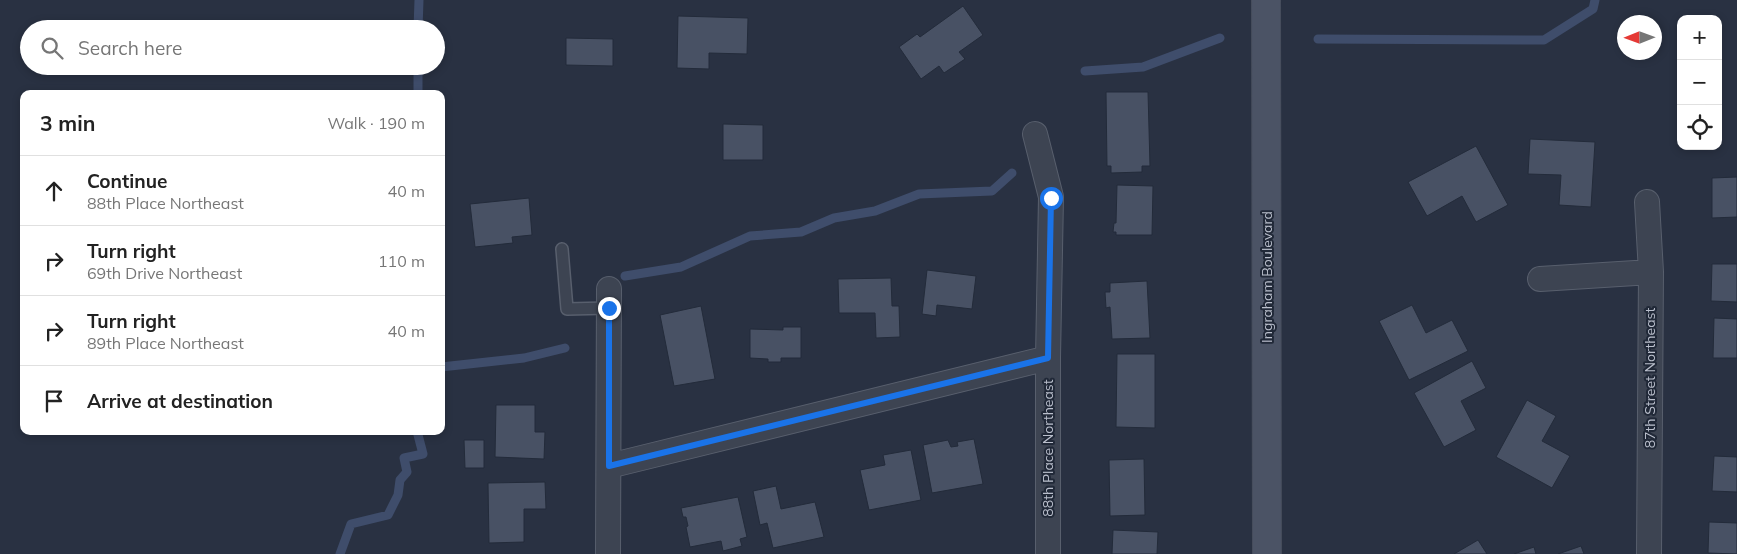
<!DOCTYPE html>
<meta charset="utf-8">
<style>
body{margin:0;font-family:Mulish,sans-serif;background:#f6f6f6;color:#222}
.controls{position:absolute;right:15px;top:15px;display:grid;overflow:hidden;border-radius:10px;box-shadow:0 2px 8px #0003}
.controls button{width:45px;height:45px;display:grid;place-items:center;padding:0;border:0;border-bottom:1px solid #e0e0e0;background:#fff;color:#222;font:25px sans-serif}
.compass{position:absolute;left:1617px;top:15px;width:45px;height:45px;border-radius:50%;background:#fff;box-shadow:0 2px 8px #0003;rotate:269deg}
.stop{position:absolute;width:15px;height:15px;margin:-11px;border:4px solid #1a73e8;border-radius:50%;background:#fff}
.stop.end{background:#1a73e8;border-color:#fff;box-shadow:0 1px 5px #0008}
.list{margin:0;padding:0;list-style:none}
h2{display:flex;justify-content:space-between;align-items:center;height:65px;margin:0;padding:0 20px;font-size:21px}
h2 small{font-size:16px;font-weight:400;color:#767676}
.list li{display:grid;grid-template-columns:32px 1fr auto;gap:15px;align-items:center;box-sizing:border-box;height:70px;padding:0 20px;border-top:1px solid #e0e0e0}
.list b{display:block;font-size:19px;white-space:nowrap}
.list p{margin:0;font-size:16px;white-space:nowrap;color:#767676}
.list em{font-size:16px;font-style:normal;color:#767676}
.icon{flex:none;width:28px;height:28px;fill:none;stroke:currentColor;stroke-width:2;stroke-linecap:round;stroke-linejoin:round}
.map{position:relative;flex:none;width:1737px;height:554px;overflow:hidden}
.search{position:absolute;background:#fff;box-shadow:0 2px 8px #0003;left:20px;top:20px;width:425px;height:55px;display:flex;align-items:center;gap:12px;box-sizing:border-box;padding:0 18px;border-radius:28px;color:#767676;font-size:19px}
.panel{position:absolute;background:#fff;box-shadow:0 2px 8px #0003;left:20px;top:90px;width:425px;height:345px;border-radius:10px}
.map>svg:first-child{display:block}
</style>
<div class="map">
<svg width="1737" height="554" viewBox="0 0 1737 554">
<rect width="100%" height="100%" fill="#293142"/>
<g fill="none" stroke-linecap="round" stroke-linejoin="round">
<!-- stream -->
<path stroke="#3f4d6b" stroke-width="9" d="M418,29L419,0
M1318,39L1544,40L1593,9L1595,0
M1085,71L1143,67L1220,38
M418,94V66
M625,276L681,267L750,236L801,232L834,218L875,211L919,194L992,191L1012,173
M441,367L524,358L565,348
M340,554L351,524L388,515L398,495L400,480L407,472L404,458L423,454L417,431"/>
</g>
<!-- building -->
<path fill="#485164" stroke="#232b3a" d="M963,6L983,35L959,52L965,59L944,73L939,66L921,79L899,47L917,34L920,37Z
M678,16L748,18L747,54L709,53V69L677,68Z
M566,38L613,39V66L566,65Z
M1106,92H1148L1150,166H1142V172L1111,173V166H1107Z
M723,124L763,125V160H723Z
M1530,139L1595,142L1591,207L1559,205L1561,175L1528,174Z
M1476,146L1508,205L1476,222L1462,196L1427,216L1408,182Z
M1737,177V217L1712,218V178Z
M1117,185L1153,186L1152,235H1116V232H1113L1114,223H1116Z
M529,198L532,235L512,237L513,243L475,247L470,204Z
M1712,264H1737V302L1711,301Z
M927,270L976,276L972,309L937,305L936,316L922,314Z
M891,278L892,306H899L900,337L876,338L875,313H839L838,279Z
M1147,281L1150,338L1112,339L1110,307L1106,308L1105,292H1110V283Z
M1412,305L1426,333L1452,320L1468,351L1409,380L1379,321Z
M701,306L715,379L674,386L660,315Z
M1714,318L1737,319V358H1713Z
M783,327H801V358H781V362H768V359L750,358V329L783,330Z
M1117,354H1155V428L1116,427Z
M1472,361L1486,388L1461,401L1476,430L1444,447L1414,393Z
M1527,400L1556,416L1542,441L1570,456L1552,488L1496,457Z
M496,405H535V432H545L544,459L495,457Z
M974,439L983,484L932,493L923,445L948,440L951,447L958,446L957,442Z
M464,440H484V468H465Z
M911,450L921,500L869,510L860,470L885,465L883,455Z
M1714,456L1737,457V492L1712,491Z
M1144,459L1145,515L1110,516L1109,460Z
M545,482L546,509H524V542L489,543L488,483Z
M776,486L781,509L815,502L824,537L773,548L767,523L760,525L753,491Z
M738,497L747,537L740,539L742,546L723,551L721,541L690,547L686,527L688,526L686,517H683L681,508Z
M1709,522L1737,523V554L1708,553Z
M1113,530L1158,532L1157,554H1112Z
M1478,540L1487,554H1454Z
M1581,546L1584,554H1558Z
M1534,547L1536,554H1514Z"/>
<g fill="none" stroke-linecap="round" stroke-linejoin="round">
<!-- lane casing -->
<g stroke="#585f6d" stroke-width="14">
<path id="lane" d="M562,249L567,309L609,308"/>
</g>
<!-- street casing -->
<g stroke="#585f6d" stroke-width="26">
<path id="street" d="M1035,134L1051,197L1048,358V554
M1647,202L1651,272L1649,554
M1540,279L1651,272
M609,466L1048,358
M608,554L609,289"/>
</g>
<!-- secondary casing -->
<g stroke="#464d5c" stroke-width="30">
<path id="secondary" d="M1266,0L1267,554"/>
</g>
<!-- lane -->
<use href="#lane" stroke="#3d4452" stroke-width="11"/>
<!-- street -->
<use href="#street" stroke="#3d4452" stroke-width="24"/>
<!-- secondary -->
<use href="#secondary" stroke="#4b5365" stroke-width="28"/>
</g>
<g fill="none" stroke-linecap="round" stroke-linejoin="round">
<!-- route -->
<path stroke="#1a73e8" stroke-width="6" d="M609,308V466L1048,358L1051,198"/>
</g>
<g text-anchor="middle" stroke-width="4" stroke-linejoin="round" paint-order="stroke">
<!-- street labels -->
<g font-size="14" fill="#babfcc" stroke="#212938">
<text transform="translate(1267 277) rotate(-90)" y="5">Ingraham Boulevard</text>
<text transform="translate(1650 378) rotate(-90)" y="5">87th Street Northeast</text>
<text transform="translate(1048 448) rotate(-90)" y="5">88th Place Northeast</text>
</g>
</g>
</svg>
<div class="controls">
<button>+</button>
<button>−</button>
<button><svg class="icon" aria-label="locate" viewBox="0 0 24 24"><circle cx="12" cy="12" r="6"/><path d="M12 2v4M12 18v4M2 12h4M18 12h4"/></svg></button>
</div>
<svg class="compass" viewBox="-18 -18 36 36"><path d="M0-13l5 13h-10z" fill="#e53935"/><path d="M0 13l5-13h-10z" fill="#767676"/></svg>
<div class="stop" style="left:1051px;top:198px"></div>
<div class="stop end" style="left:609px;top:308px"></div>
<div class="search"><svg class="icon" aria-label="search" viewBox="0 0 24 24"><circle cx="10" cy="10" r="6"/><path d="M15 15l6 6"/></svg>Search here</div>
<section class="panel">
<h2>3 min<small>Walk · 190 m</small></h2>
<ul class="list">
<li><svg class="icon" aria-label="ahead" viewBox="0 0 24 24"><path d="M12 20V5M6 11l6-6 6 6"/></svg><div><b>Continue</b><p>88th Place Northeast</p></div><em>40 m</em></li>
<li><svg class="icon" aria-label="right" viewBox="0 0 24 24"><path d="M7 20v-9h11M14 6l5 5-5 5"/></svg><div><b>Turn right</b><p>69th Drive Northeast</p></div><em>110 m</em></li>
<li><svg class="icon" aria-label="right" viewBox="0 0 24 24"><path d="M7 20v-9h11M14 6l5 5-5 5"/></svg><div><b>Turn right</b><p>89th Place Northeast</p></div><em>40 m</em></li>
<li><svg class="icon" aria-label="arrive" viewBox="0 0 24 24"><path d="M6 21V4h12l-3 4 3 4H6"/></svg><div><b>Arrive at destination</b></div></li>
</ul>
</section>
</div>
